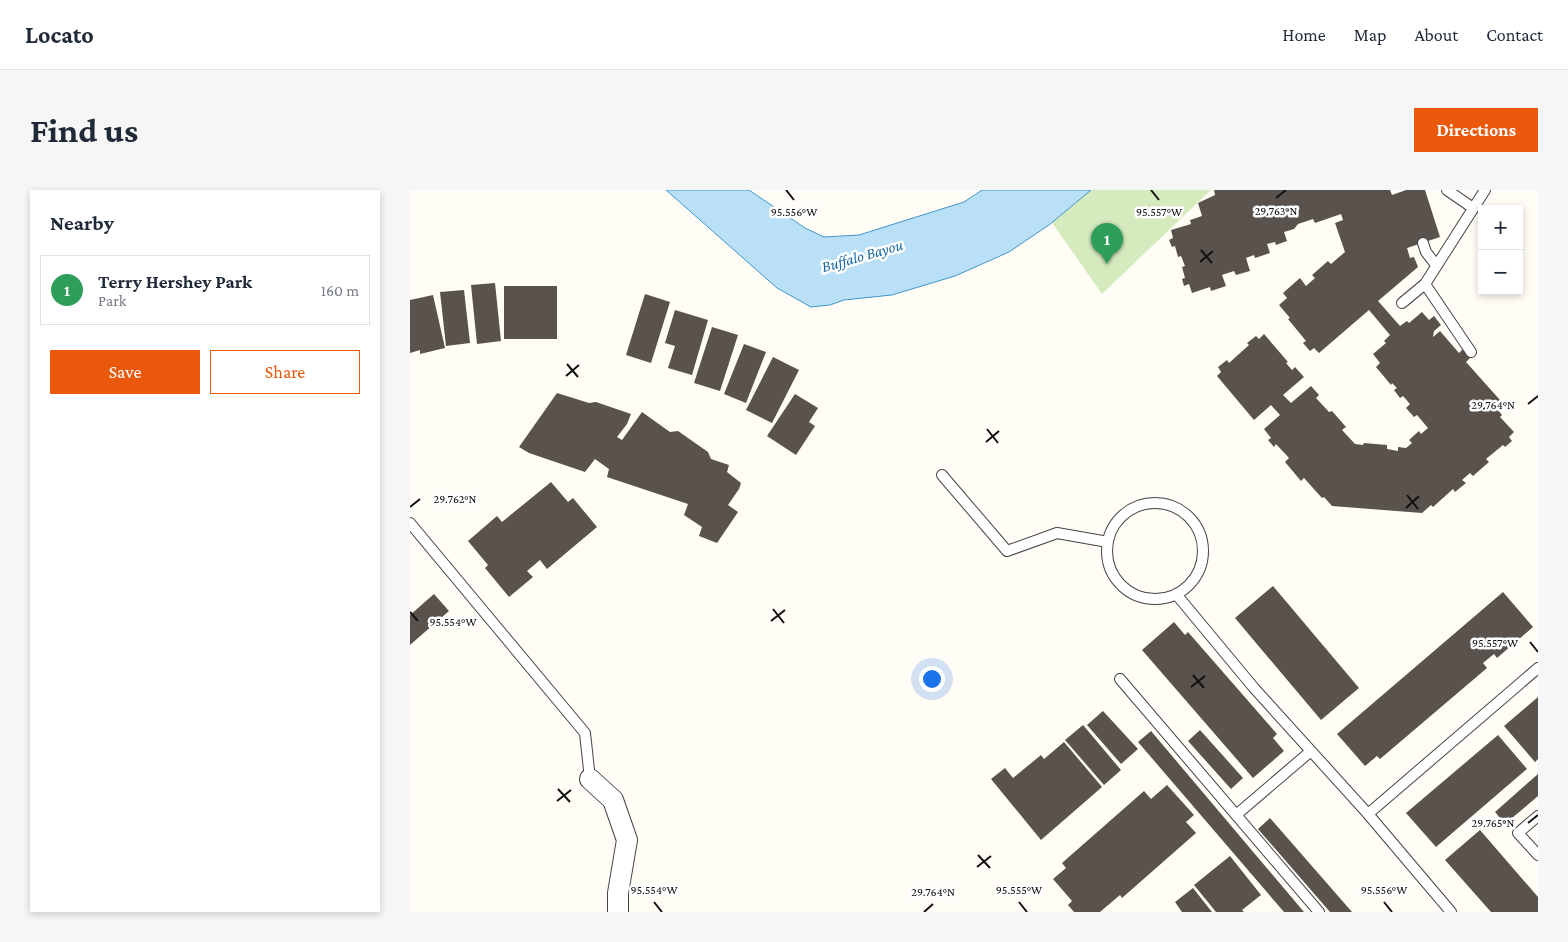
<!DOCTYPE html>
<meta charset="utf-8">
<style>
body{margin:0;font-family:"Crimson Pro",serif;background:#f6f6f7;color:#1f2937}
.controls{position:absolute;right:15px;top:15px;display:grid;overflow:hidden;border-radius:0px;box-shadow:0 2px 8px #0003}
.controls button{width:45px;height:45px;display:grid;place-items:center;padding:0;border:0;border-bottom:1px solid #e0e1e3;background:#fff;color:#1f2937;font:25px sans-serif}
.you{position:absolute;left:521px;top:488px;width:18px;height:18px;margin:-12px;border:4px solid #fff;border-radius:50%;background:#1a73e8;box-shadow:0 0 0 8px #1a73e833}
.badge{display:grid;place-items:center;width:32px;height:32px;border-radius:50%;background:#ea580c;color:#fff;font-size:16px;font-weight:700}
.pin{position:absolute;translate:-50% -41px;filter:drop-shadow(0 1px 2px #0008)}
.pin::after{content:'';position:absolute;top:26px;width:18px;height:15px;background:inherit;clip-path:polygon(0 0,100% 0,50% 100%)}
.list{margin:0;padding:0;list-style:none}
h2{display:flex;justify-content:space-between;align-items:center;height:65px;margin:0;padding:0 20px;font-size:21px}
h2 small{font-size:16px;font-weight:400;color:#747a83}
.list li{display:grid;grid-template-columns:32px 1fr auto;gap:15px;align-items:center;box-sizing:border-box;height:70px;margin:0 10px 10px;padding:0 10px;border:1px solid #e0e1e3;border-radius:0px}
.list b{display:block;font-size:19px;white-space:nowrap}
.list p{margin:0;font-size:16px;white-space:nowrap;color:#747a83}
.list em{font-size:16px;font-style:normal;color:#747a83}
.actions{display:flex;gap:10px;padding:15px 20px}
.actions a{flex:1;padding:11px 0;border:1px solid #ea580c;border-radius:0px;text-align:center;font-size:18px;color:#ea580c}
.actions .main{background:#ea580c;color:#fff}
.map{position:relative;flex:none;width:1128px;height:722px;overflow:hidden;border-radius:0px}
header{display:flex;align-items:center;gap:30px;box-sizing:border-box;height:70px;padding:0 25px;background:#fff;border-bottom:1px solid #e0e1e3}
header strong{font-size:24px}
nav{display:flex;gap:28px;margin-inline-start:auto;font-size:18px}
.intro{display:flex;align-items:center;justify-content:space-between;box-sizing:border-box;height:120px;padding:0 30px}
h1{margin:0;font-size:35px}
.button{padding:12px 22px;border-radius:0px;background:#ea580c;color:#fff;font-size:18px;font-weight:700}
main{display:flex;gap:30px;padding:0 30px}
aside{flex:1;background:#fff;border-radius:0px;box-shadow:0 2px 8px #0003}
.map>svg:first-child{display:block}
</style>
<header>
<strong>Locato</strong>
<nav><a>Home</a><a>Map</a><a>About</a><a>Contact</a></nav>
</header>
<div class="intro"><h1>Find us</h1><a class="button">Directions</a></div>
<main>
<aside>
<h2>Nearby<small></small></h2>
<ul class="list">
<li><span class="badge" style="background:#2e9e5b">1</span><div><b>Terry Hershey Park</b><p>Park</p></div><em>160 m</em></li>
</ul>
<div class="actions"><a class="main">Save</a><a>Share</a></div>
</aside>
<div class="map">
<svg width="1128" height="722" viewBox="0 0 1128 722">
<rect width="100%" height="100%" fill="#fffdf5"/>
<!-- green -->
<path fill="#d5ebbd" d="M619,0H801L692,104Z"/>
<!-- water -->
<path fill="#b9e0f7" stroke="#3f96cf" d="M256,0H339L395,38L414,47L449,45L554,12L572,0H681L639,35L599,62L545,86L482,105L434,110L420,115L401,117L367,98Z"/>
<!-- building -->
<path fill="#5a524d" d="M804,0H980L982,5L996,0H1015L1030,47L997,58L1000,68L1004,67L1008,77L968,111L990,136L997,131L999,133L1012,122L1019,130L1024,126L1031,135L1024,141L1023,147L1030,141L1049,163L1053,159L1060,168L1056,172L1090,210L1084,215L1092,225L1090,227L1104,242L1099,247L1102,251L1095,257L1093,255L1076,269L1079,272L1063,286L1060,283L1052,290L1056,293L1045,302L1043,299L1023,317L1021,315L1012,323L922,316L914,307L912,308L894,288L891,291L875,272L879,268L866,254L864,257L858,250L861,248L854,239L870,225L861,215L844,230L807,186L811,182L808,177L817,170L819,173L839,155L837,153L846,146L849,149L854,144L878,172L876,173L882,180L885,177L894,187L873,205L881,213L901,196L909,205L906,208L919,222L922,221L936,237L932,240L945,254L953,255L954,253L977,255V259L988,261V257L996,258L1002,253L999,250L1009,241L1011,244L1018,238L1007,225L1004,227L996,218L1000,214L993,206L990,208L984,200L987,198L982,193L981,195L966,177L970,173L963,164L976,153L974,151L980,145L959,120L909,163L904,158L900,161L893,153L896,151L878,129L880,128L869,115L877,108L873,103L890,88L896,96L905,88L902,85L918,71L921,74L935,62L925,33L933,30L931,24L905,33L903,29L888,34L884,39L874,42L877,51L866,55L865,52L857,54L860,63L845,68L844,65L836,68L840,81L826,85L824,81L812,85L816,96L801,101L800,97L782,103L779,94L774,96L772,89L775,88L772,77L775,76L771,66L768,67L765,56L762,57L759,50L763,48L761,40L781,34L780,30L792,26L788,13L805,5Z
M85,93L91,151L67,154L61,95Z
M94,96H147V149H94Z
M54,100L60,153L36,156L30,102Z
M235,104L260,112L241,173L216,165Z
M23,105L35,158L10,164V160L0,163V110Z
M265,120L298,130L282,185L258,178L265,156L255,153Z
M302,137L328,145L310,201L284,193Z
M334,154L356,162L336,213L314,204Z
M363,167L389,180L362,233L336,220Z
M147,203L179,213L186,212L221,224L217,234L207,247L212,250L232,222L260,242L268,241L298,262L301,269L319,275L317,282L331,293L329,299L318,315L328,322L307,353L289,346L292,337L274,325L278,314L197,287L199,279L185,269L175,282L119,263L109,257Z
M385,204L408,218L399,232L405,236L386,265L357,246Z
M141,292L158,312L163,308L187,337L137,379L130,370L117,381L123,387L99,407L75,378L78,375L58,351L87,326L92,332Z
M863,396L949,498L911,530L825,428Z
M1093,402L1123,437L1087,468L1084,464L1073,473L1077,478L970,569L967,566L955,576L927,544Z
M24,404L39,421L0,455V425Z
M764,432L775,445L778,442L867,544L863,548L874,561L843,588L732,460Z
M1128,507V569L1125,572L1094,536Z
M693,521L728,559L711,574L677,535Z
M673,535L711,580L694,595L655,550Z
M790,540L833,588L821,599L778,551Z
M741,541L894,722H874L728,552Z
M1088,545L1117,579L1026,657L996,623Z
M654,552L692,597L631,650L581,589L595,578L603,588L631,565L634,569Z
M1128,584V606L1095,634L1085,622Z
M757,595L784,625L776,632L786,643L712,708L710,705L690,722H664L658,715L662,711L643,689L656,678L652,673L734,601L741,609Z
M860,628L942,722H920L848,639Z
M1070,640L1128,707V722H1081L1035,670Z
M820,666L851,705L832,720L834,722H806L784,695Z
M783,698L802,722H772L765,712Z"/>
<g fill="none" stroke-linecap="round" stroke-linejoin="round">
<!-- service casing -->
<g stroke="#444" stroke-width="12">
<path id="service" d="M1037,0L1063,18
M1013,53L1016,62L1026,75
M1015,94L1061,162
M992,113L1015,94L1075,0
M532,285L597,361L647,343L698,352
M697 361a48 48 0 1 1 96 0a48 48 0 1 1-96 0Z
M0,333L175,543L180,589
M766,404L844,498L958,624L1041,722
M710,489L909,722
M958,624L1128,478
M826,625L901,561
M1128,626L1108,643L1128,665"/>
</g>
<!-- minor casing -->
<g stroke="#444" stroke-width="22">
<path id="minor" d="M180,589L203,610L217,650L208,703V722"/>
</g>
<!-- service -->
<use href="#service" stroke="#fff" stroke-width="10"/>
<!-- minor -->
<use href="#minor" stroke="#fff" stroke-width="20"/>
</g>
<!-- ticks -->
<path fill="none" stroke="#111" stroke-width="2" d="M376,0L384,10M741,0L749,10M866,8L876,0M791,60L802,73M790,72L803,61M157,174L168,187M156,186L169,175M1118,214L1128,206M577,239L588,253M576,252L589,241M997,305L1008,319M0,317L10,309M996,318L1009,306M363,419L374,433M0,422L8,431M361,431L375,420M1120,452L1128,462M783,485L794,498M781,497L795,486M148,599L160,612M147,611L161,600M1118,633L1128,625M568,665L580,678M567,677L581,666M244,712L252,722M609,712L617,722M974,712L982,722M514,722L523,714"/>
<g text-anchor="middle" stroke-width="5" stroke-linejoin="round" paint-order="stroke">
<!-- water labels -->
<g font-size="16" font-style="italic" fill="#1768a6" stroke="#fff">
<text transform="translate(452 65) rotate(-16)" y="6">Buffalo Bayou</text>
</g>
</g>
<g font-size="12" text-anchor="middle" fill="#111" stroke="#fff" stroke-width="5" stroke-linejoin="round" paint-order="stroke">
<text x="866" y="25">29.763°N</text>
<text x="384" y="26">95.556°W</text>
<text x="749" y="26">95.557°W</text>
<text x="1083" y="219">29.764°N</text>
<text x="45" y="313">29.762°N</text>
<text x="43" y="436">95.554°W</text>
<text x="1085" y="457">95.557°W</text>
<text x="1083" y="637">29.765°N</text>
<text x="244" y="704">95.554°W</text>
<text x="609" y="704">95.555°W</text>
<text x="974" y="704">95.556°W</text>
<text x="523" y="706">29.764°N</text>
</g>
</svg>
<div class="controls">
<button>+</button>
<button>−</button>
</div>
<div class="you"></div>
<div class="pin badge" style="left:697px;top:74px;background:#2e9e5b">1</div>
</div>
</main>
